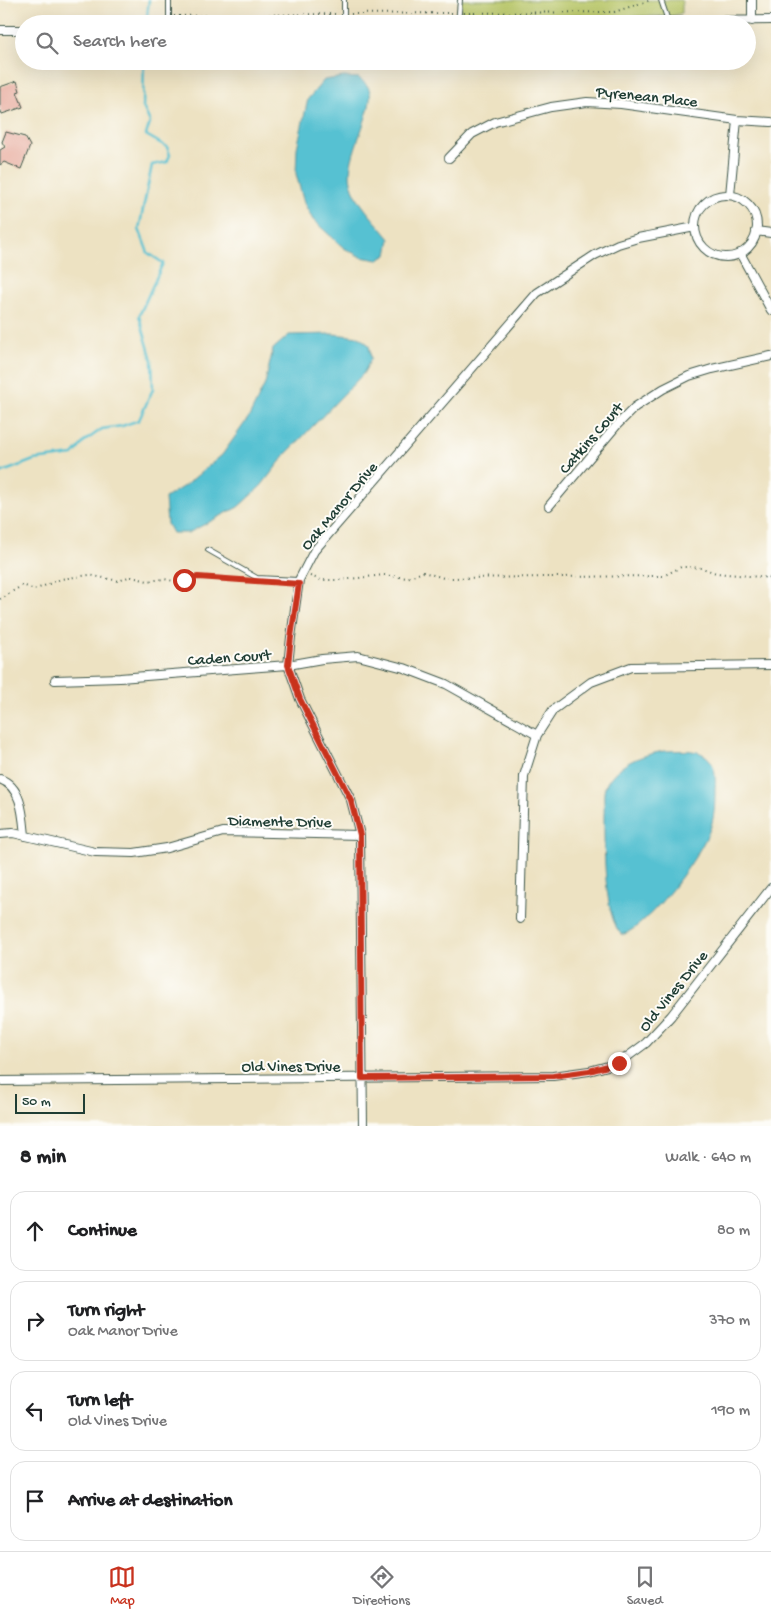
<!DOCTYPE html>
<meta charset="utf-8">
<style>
body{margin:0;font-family:"Gochi Hand",sans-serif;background:#f6f6f6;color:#202124}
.scale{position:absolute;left:15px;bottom:12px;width:70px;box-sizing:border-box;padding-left:5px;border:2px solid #1f3d34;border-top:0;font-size:14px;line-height:18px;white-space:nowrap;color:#1f3d34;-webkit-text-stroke:4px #fdfcf7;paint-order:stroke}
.stop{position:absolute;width:15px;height:15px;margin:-11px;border:4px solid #c8321e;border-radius:50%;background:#fff}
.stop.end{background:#c8321e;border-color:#fff;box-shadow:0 1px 5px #0008}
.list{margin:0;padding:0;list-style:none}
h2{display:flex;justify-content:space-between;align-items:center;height:65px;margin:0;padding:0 20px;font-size:21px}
h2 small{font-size:16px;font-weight:400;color:#757577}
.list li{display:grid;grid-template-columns:32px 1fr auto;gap:15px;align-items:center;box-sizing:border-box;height:80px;margin:0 10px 10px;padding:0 10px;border:1px solid #e0e0e0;border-radius:15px}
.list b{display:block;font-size:19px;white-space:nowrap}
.list p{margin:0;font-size:16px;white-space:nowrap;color:#757577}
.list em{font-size:16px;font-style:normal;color:#757577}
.icon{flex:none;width:28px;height:28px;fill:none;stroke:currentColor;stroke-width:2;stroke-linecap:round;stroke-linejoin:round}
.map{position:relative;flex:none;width:771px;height:1126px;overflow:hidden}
.search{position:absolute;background:#fff;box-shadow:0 5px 20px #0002;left:15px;right:15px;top:15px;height:55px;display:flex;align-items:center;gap:12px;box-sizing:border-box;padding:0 18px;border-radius:28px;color:#757577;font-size:19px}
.sheet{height:425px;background:#fff}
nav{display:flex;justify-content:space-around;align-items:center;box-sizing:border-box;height:70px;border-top:1px solid #e0e0e0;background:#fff;font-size:14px;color:#757577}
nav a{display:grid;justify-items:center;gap:2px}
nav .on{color:#c8321e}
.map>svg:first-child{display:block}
</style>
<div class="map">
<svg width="771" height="1126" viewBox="0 0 771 1126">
<rect width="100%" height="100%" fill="#fdfcf7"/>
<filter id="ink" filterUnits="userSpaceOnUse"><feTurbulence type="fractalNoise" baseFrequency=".02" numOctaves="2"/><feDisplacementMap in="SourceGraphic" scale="10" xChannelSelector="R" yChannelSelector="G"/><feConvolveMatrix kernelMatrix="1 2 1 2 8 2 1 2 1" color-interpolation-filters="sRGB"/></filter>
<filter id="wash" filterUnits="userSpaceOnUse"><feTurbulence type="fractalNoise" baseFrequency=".0096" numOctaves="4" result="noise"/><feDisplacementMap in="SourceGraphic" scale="20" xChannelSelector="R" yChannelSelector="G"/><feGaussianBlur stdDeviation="1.12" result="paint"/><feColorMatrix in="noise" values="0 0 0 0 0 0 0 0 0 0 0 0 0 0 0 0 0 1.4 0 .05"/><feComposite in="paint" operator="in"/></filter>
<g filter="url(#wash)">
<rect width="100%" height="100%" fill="#ede2c2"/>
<!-- green -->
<path fill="#b9c769" stroke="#6c824e" d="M461,0H682V13L672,16L461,18Z"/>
<!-- water -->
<path fill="#57c1d2" stroke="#3b7f83" d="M344,77L359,78C362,81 368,85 369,89C377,107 344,158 351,182C356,203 376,221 390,239L387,255L378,260L361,257L344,248L313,220L304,203L296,174L297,148L308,99L324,80Z
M333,334L359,337L369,345L371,359L363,374L286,454L261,486L238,507L188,533H172L167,524L165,498L187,484L222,455L249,417L265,384L273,349L289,335Z
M664,751C677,751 695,748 706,756C715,763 716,776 715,788C715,800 715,814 711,826C703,853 649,926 622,935C603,918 604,841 604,815C605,806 602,793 606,785C617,763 643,755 664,751Z"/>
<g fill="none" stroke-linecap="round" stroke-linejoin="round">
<!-- stream -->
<path stroke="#57c1d2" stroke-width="2.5" d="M146,24L149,0
M0,473L34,460L73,455L85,441L102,429L122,426L139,420L153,389L152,360L139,316L163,263L148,253L139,229L152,165L167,162L170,155L167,147L146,135L150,122L143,107L144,61"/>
</g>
<g id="blocks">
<!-- building -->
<path fill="#e7ab9e" d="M17,81L20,91L17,92L23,107L2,114L0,108V87Z
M6,132L25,137L30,146L21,169L4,162L0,165V150L5,147L2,142Z"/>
</g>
</g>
<g filter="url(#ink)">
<use href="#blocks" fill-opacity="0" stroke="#3e5649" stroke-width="1"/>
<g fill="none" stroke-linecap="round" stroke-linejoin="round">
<!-- service casing -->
<g stroke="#3e5649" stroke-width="6">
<path id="service" d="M344,0V24
M661,0L668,21
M169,24V0
M458,24L460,0
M208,550L257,578L298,580"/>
</g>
<!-- minor casing -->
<g stroke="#3e5649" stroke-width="10">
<path id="minor" d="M752,0V21
M501,24L771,20
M0,30H24
M449,158L472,134L495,122L551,107L587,102L621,104L737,120L771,122
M730,195L737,120
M695 226a31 31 0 1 1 62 0a31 31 0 1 1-62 0Z
M756,231L771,233
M740,253L771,310
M549,506L617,425L635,407L663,389L689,376L712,369L771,356
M55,680L120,678L288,665L322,659L358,656L404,668L446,684L537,735
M0,779C22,787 23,815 25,836
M0,834L13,833L95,852L134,853L167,848L223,832L360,835
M520,919L524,776L537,735L553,710L591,682L631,667L771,665
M0,1081L553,1076L589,1071L619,1063L646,1043L671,1016L771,888
M363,1126L360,835L351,800L300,699L288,665L291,637L299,580L314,551L537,293L595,255L618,244L638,238L695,227"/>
</g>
<!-- path -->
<path stroke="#3e5649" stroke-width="2" stroke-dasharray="1 4" stroke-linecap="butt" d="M464,13L614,12L651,0
M351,14L452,13
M174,16L339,14
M310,576L321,580H341L384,575L407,578L423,572L444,578L663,576L681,567H688L702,568L716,573L771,578
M0,599L23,585L34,590L61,579L89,575L119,581L128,577H132L148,581L164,579L178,582L198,577L249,581"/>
<!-- service -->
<use href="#service" stroke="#fff" stroke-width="4"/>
<!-- minor -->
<use href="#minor" stroke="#fff" stroke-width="8"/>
</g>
</g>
<g fill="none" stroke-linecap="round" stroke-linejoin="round" filter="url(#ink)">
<!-- route -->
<path stroke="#c8321e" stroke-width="6" d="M184,580L198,577L299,584L291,637L288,665L300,699L351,800L360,835L362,1078L553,1076L589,1071L619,1063"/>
</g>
<g text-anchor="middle" stroke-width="4" stroke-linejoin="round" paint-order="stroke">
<!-- street labels -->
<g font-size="16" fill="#1f3d34" stroke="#fdfcf7">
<text transform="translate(647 95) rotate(6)" y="6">Pyrenean Place</text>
<text transform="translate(590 437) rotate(-49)" y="6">Catkins Court</text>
<text transform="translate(338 505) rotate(-50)" y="6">Oak Manor Drive</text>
<text transform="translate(229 656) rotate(-4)" y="6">Caden Court</text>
<text transform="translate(280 820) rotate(1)" y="6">Diamente Drive</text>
<text transform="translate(672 990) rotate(-51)" y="6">Old Vines Drive</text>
<text x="291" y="1071">Old Vines Drive</text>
</g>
</g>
</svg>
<div class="scale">50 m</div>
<div class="stop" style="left:184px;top:580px"></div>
<div class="stop end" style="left:619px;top:1063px"></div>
<div class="search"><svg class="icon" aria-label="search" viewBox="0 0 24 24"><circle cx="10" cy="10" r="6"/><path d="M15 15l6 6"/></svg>Search here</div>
</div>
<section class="sheet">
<h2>8 min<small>Walk · 640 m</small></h2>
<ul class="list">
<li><svg class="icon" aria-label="ahead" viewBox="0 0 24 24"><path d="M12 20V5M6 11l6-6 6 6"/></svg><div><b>Continue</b></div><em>80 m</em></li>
<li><svg class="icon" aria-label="right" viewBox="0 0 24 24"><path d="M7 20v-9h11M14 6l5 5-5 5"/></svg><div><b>Turn right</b><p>Oak Manor Drive</p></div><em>370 m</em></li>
<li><svg class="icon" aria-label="left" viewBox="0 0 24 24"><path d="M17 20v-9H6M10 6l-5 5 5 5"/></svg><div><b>Turn left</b><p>Old Vines Drive</p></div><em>190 m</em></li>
<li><svg class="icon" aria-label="arrive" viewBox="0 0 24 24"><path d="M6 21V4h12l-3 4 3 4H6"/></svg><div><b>Arrive at destination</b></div></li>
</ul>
</section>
<nav>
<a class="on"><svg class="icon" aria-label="map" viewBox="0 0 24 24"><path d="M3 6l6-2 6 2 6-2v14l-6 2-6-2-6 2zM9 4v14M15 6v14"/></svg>Map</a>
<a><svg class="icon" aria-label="directions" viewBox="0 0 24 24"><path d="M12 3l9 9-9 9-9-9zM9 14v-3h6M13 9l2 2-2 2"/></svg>Directions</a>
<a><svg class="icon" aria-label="saved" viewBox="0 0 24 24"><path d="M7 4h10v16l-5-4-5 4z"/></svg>Saved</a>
</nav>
